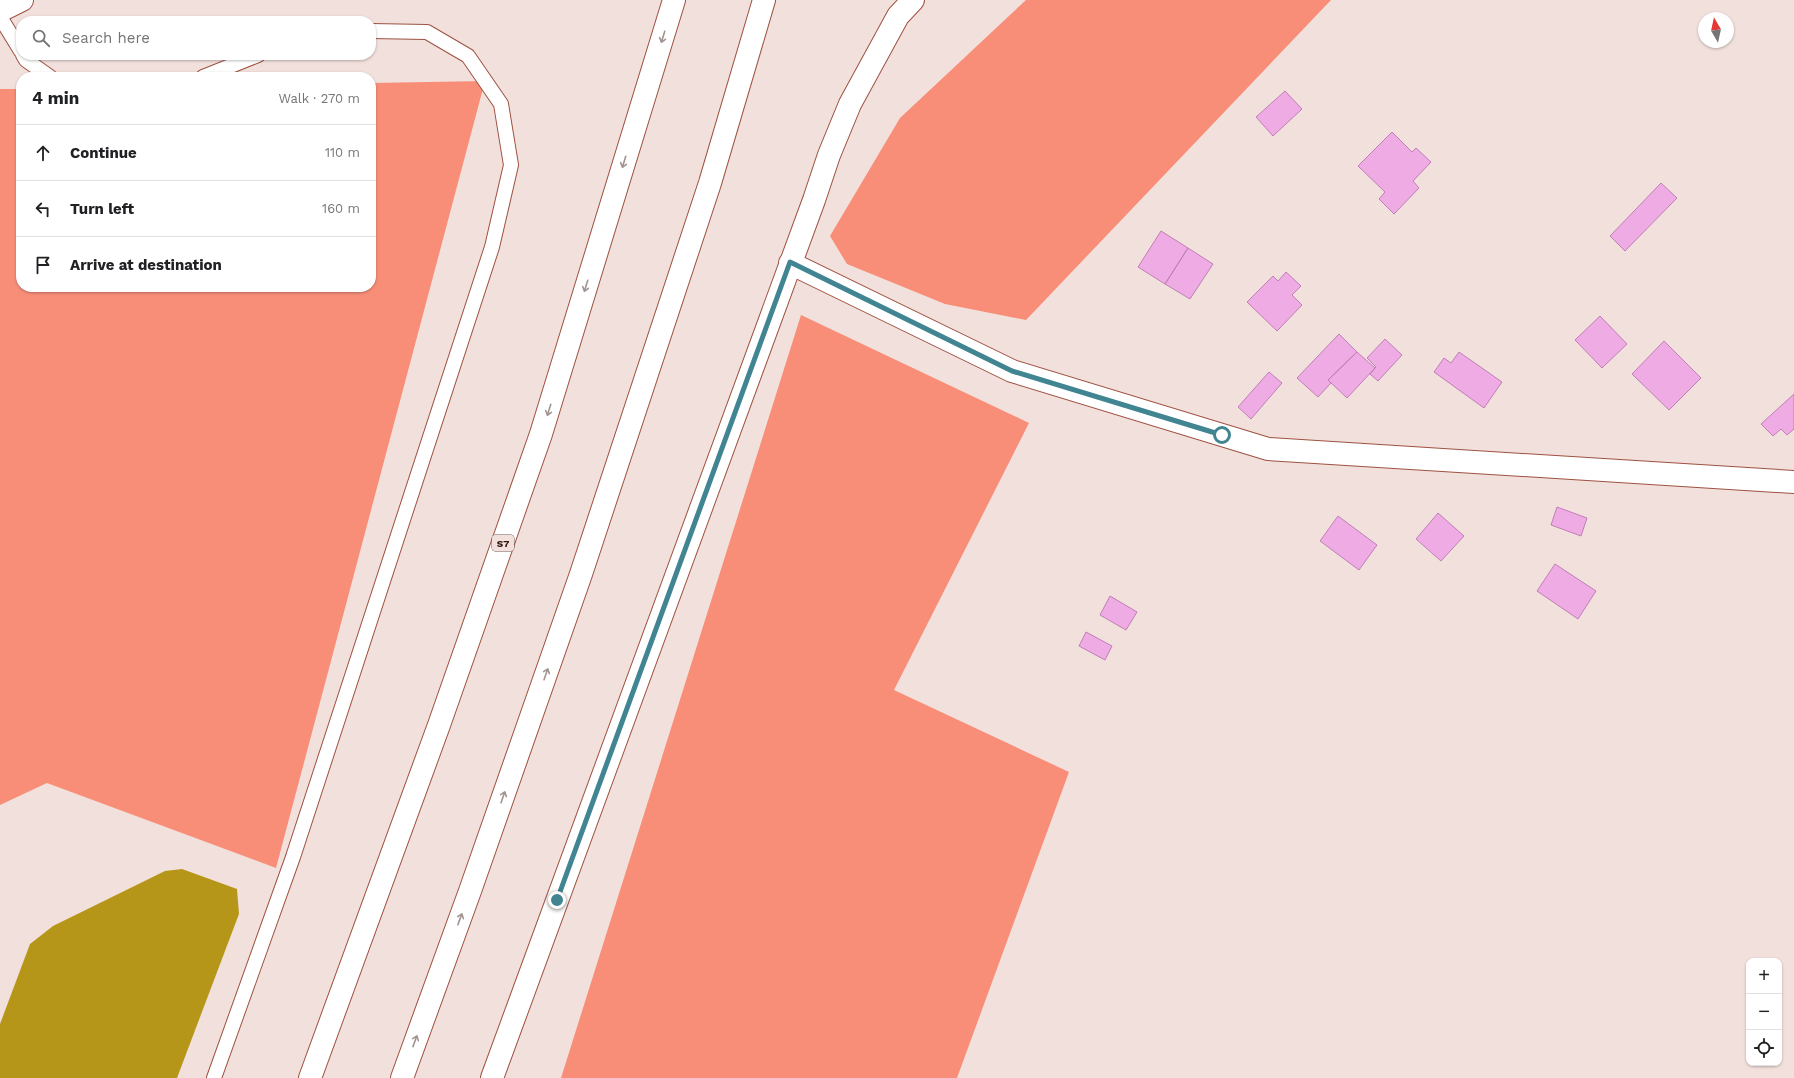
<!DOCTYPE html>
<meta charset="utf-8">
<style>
body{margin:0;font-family:"Work Sans",sans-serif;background:#f2f2f2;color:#202124}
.controls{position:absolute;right:12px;bottom:12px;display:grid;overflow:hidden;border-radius:8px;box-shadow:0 1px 3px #0004}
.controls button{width:36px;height:36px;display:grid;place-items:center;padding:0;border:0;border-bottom:1px solid #e0e0e0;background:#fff;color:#202124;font:20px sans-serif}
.compass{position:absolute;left:1698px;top:12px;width:36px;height:36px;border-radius:50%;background:#fff;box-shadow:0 1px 3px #0004;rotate:351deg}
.stop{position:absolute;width:12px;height:12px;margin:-9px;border:3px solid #418593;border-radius:50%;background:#fff}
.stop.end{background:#418593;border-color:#fff;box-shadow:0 1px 4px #0008}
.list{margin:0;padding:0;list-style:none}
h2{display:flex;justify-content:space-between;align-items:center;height:52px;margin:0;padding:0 16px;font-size:17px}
h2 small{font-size:13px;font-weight:400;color:#757577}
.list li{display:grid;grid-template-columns:26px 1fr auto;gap:12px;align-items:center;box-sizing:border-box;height:56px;padding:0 16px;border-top:1px solid #e0e0e0}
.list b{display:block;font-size:15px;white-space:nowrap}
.list em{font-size:13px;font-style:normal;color:#757577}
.icon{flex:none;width:22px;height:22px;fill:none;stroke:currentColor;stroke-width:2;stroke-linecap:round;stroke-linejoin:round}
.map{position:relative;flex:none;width:1794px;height:1078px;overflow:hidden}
.search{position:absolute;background:#fff;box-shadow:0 1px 3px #0004;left:16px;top:16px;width:360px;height:44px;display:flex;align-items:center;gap:10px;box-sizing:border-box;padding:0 14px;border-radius:16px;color:#757577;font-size:15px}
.panel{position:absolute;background:#fff;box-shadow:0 1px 3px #0004;left:16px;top:72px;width:360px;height:220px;border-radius:16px}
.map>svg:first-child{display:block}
</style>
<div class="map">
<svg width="1794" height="1078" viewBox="0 0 1794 1078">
<rect width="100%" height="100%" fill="#f2e0dc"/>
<!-- forest -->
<path fill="#f88e78" d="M1026,0H1331L1026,320L945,304L847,264L830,236L900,118Z
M485,81L276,868L47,783L0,805V89H21V287H371V83Z
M801,315L1029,423L894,690L1069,772L957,1078H561Z"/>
<!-- water -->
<path fill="#b69619" d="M182,869L237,889L239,914L177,1078H0V1024L30,944L53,926L165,871Z"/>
<!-- building -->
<path fill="#eface4" stroke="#bf7fb5" d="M1285,91L1302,109L1273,136L1256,117Z
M1392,132L1412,152L1416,148L1431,162L1413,181L1419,188L1394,214L1379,199L1385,192L1358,166Z
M1661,183L1677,198L1625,251L1610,236Z
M1161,231L1188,248L1165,284L1138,267Z
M1188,248L1213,264L1190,299L1165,284Z
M1286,272L1301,286L1292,295L1302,305L1277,331L1247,302L1273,276L1278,281Z
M1600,316L1627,344L1602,368L1575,340Z
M1339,334L1357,352L1328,380L1331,383L1318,397L1297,378Z
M1385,339L1402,355L1378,381L1370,374L1376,367L1367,358Z
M1664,341L1701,378L1669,410L1632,374Z
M1357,352L1375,368L1347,398L1328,380Z
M1459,352L1502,382L1484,408L1434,372L1444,358L1451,363Z
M1269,372L1282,383L1251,419L1238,407Z
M1794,394V429L1787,435L1781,429L1773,436L1761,424Z
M1557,507L1587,518L1581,536L1551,525Z
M1438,513L1464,536L1441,561L1416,539Z
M1338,516L1377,545L1359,570L1320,541Z
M1555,564L1596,591L1578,619L1537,591Z
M1110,596L1137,612L1126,630L1100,615Z
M1086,632L1112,646L1105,660L1079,646Z"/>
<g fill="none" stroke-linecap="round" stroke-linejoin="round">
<!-- service casing -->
<g stroke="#9e5141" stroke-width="16">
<path id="service" d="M0,17L21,51
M23,55L26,60L50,77
M203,77L258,55
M214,1078L293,857L492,247L511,165L501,104L468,56L427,32L371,31"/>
</g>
<!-- minor casing -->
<g stroke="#9e5141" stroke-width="24">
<path id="minor" d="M790,263L1012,371L1268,449L1794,482
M492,1078L814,200L829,155L850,104L898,16L913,0"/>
</g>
<!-- tertiary casing -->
<g stroke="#9e5141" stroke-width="24">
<path id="tertiary" d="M0,11L22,0"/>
</g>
<!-- motorway casing -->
<g stroke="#9e5141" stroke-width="24">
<path id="motorway" d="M310,1078L439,725L541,434L674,0
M402,1078L470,891L581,574L710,183L764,0"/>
</g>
<!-- service -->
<use href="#service" stroke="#fff" stroke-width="14"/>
<!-- minor -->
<use href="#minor" stroke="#fff" stroke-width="22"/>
<!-- tertiary -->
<use href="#tertiary" stroke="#fff" stroke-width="22"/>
<!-- motorway -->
<use href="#motorway" stroke="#fff" stroke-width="22"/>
</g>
<!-- one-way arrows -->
<defs><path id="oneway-shaft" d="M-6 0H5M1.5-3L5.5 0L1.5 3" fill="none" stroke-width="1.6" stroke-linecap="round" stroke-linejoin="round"/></defs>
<g stroke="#a29491">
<use href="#oneway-shaft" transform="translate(663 37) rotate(107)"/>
<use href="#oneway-shaft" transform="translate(624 162) rotate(107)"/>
<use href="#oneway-shaft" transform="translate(586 286) rotate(107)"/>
<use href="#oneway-shaft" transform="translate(549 410) rotate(107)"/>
<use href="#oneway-shaft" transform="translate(546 674) rotate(-71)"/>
<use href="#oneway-shaft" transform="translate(503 797) rotate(-71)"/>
<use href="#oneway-shaft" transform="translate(460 919) rotate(-70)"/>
<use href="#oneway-shaft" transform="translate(415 1041) rotate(-70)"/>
</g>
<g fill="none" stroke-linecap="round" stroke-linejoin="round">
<!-- route -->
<path stroke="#418593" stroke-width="5" d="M557,900L790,262L1012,371L1222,435"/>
</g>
<g text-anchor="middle" stroke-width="3" stroke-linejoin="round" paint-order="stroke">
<!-- shield labels -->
<rect fill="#f2e0dc" stroke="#6a4f4a" stroke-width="1" x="492" y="535" width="22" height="16" rx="3"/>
<g font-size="10" font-weight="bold" fill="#30110b">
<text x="503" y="547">S7</text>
</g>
</g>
</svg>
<div class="controls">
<button>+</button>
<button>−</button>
<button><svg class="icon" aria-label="locate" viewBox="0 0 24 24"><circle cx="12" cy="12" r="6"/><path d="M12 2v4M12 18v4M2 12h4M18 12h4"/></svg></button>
</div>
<svg class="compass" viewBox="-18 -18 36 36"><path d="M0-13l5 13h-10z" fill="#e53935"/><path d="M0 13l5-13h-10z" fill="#757577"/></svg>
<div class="stop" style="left:1222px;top:435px"></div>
<div class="stop end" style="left:557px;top:900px"></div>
<div class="search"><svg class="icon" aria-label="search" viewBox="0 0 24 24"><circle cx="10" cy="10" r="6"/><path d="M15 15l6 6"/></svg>Search here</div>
<section class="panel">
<h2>4 min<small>Walk · 270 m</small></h2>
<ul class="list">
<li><svg class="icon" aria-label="ahead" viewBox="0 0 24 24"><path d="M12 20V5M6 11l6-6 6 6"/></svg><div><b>Continue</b></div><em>110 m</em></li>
<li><svg class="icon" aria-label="left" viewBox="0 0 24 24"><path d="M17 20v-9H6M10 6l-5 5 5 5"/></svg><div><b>Turn left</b></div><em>160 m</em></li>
<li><svg class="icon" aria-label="arrive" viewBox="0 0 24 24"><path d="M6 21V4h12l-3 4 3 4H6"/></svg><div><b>Arrive at destination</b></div></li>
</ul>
</section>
</div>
